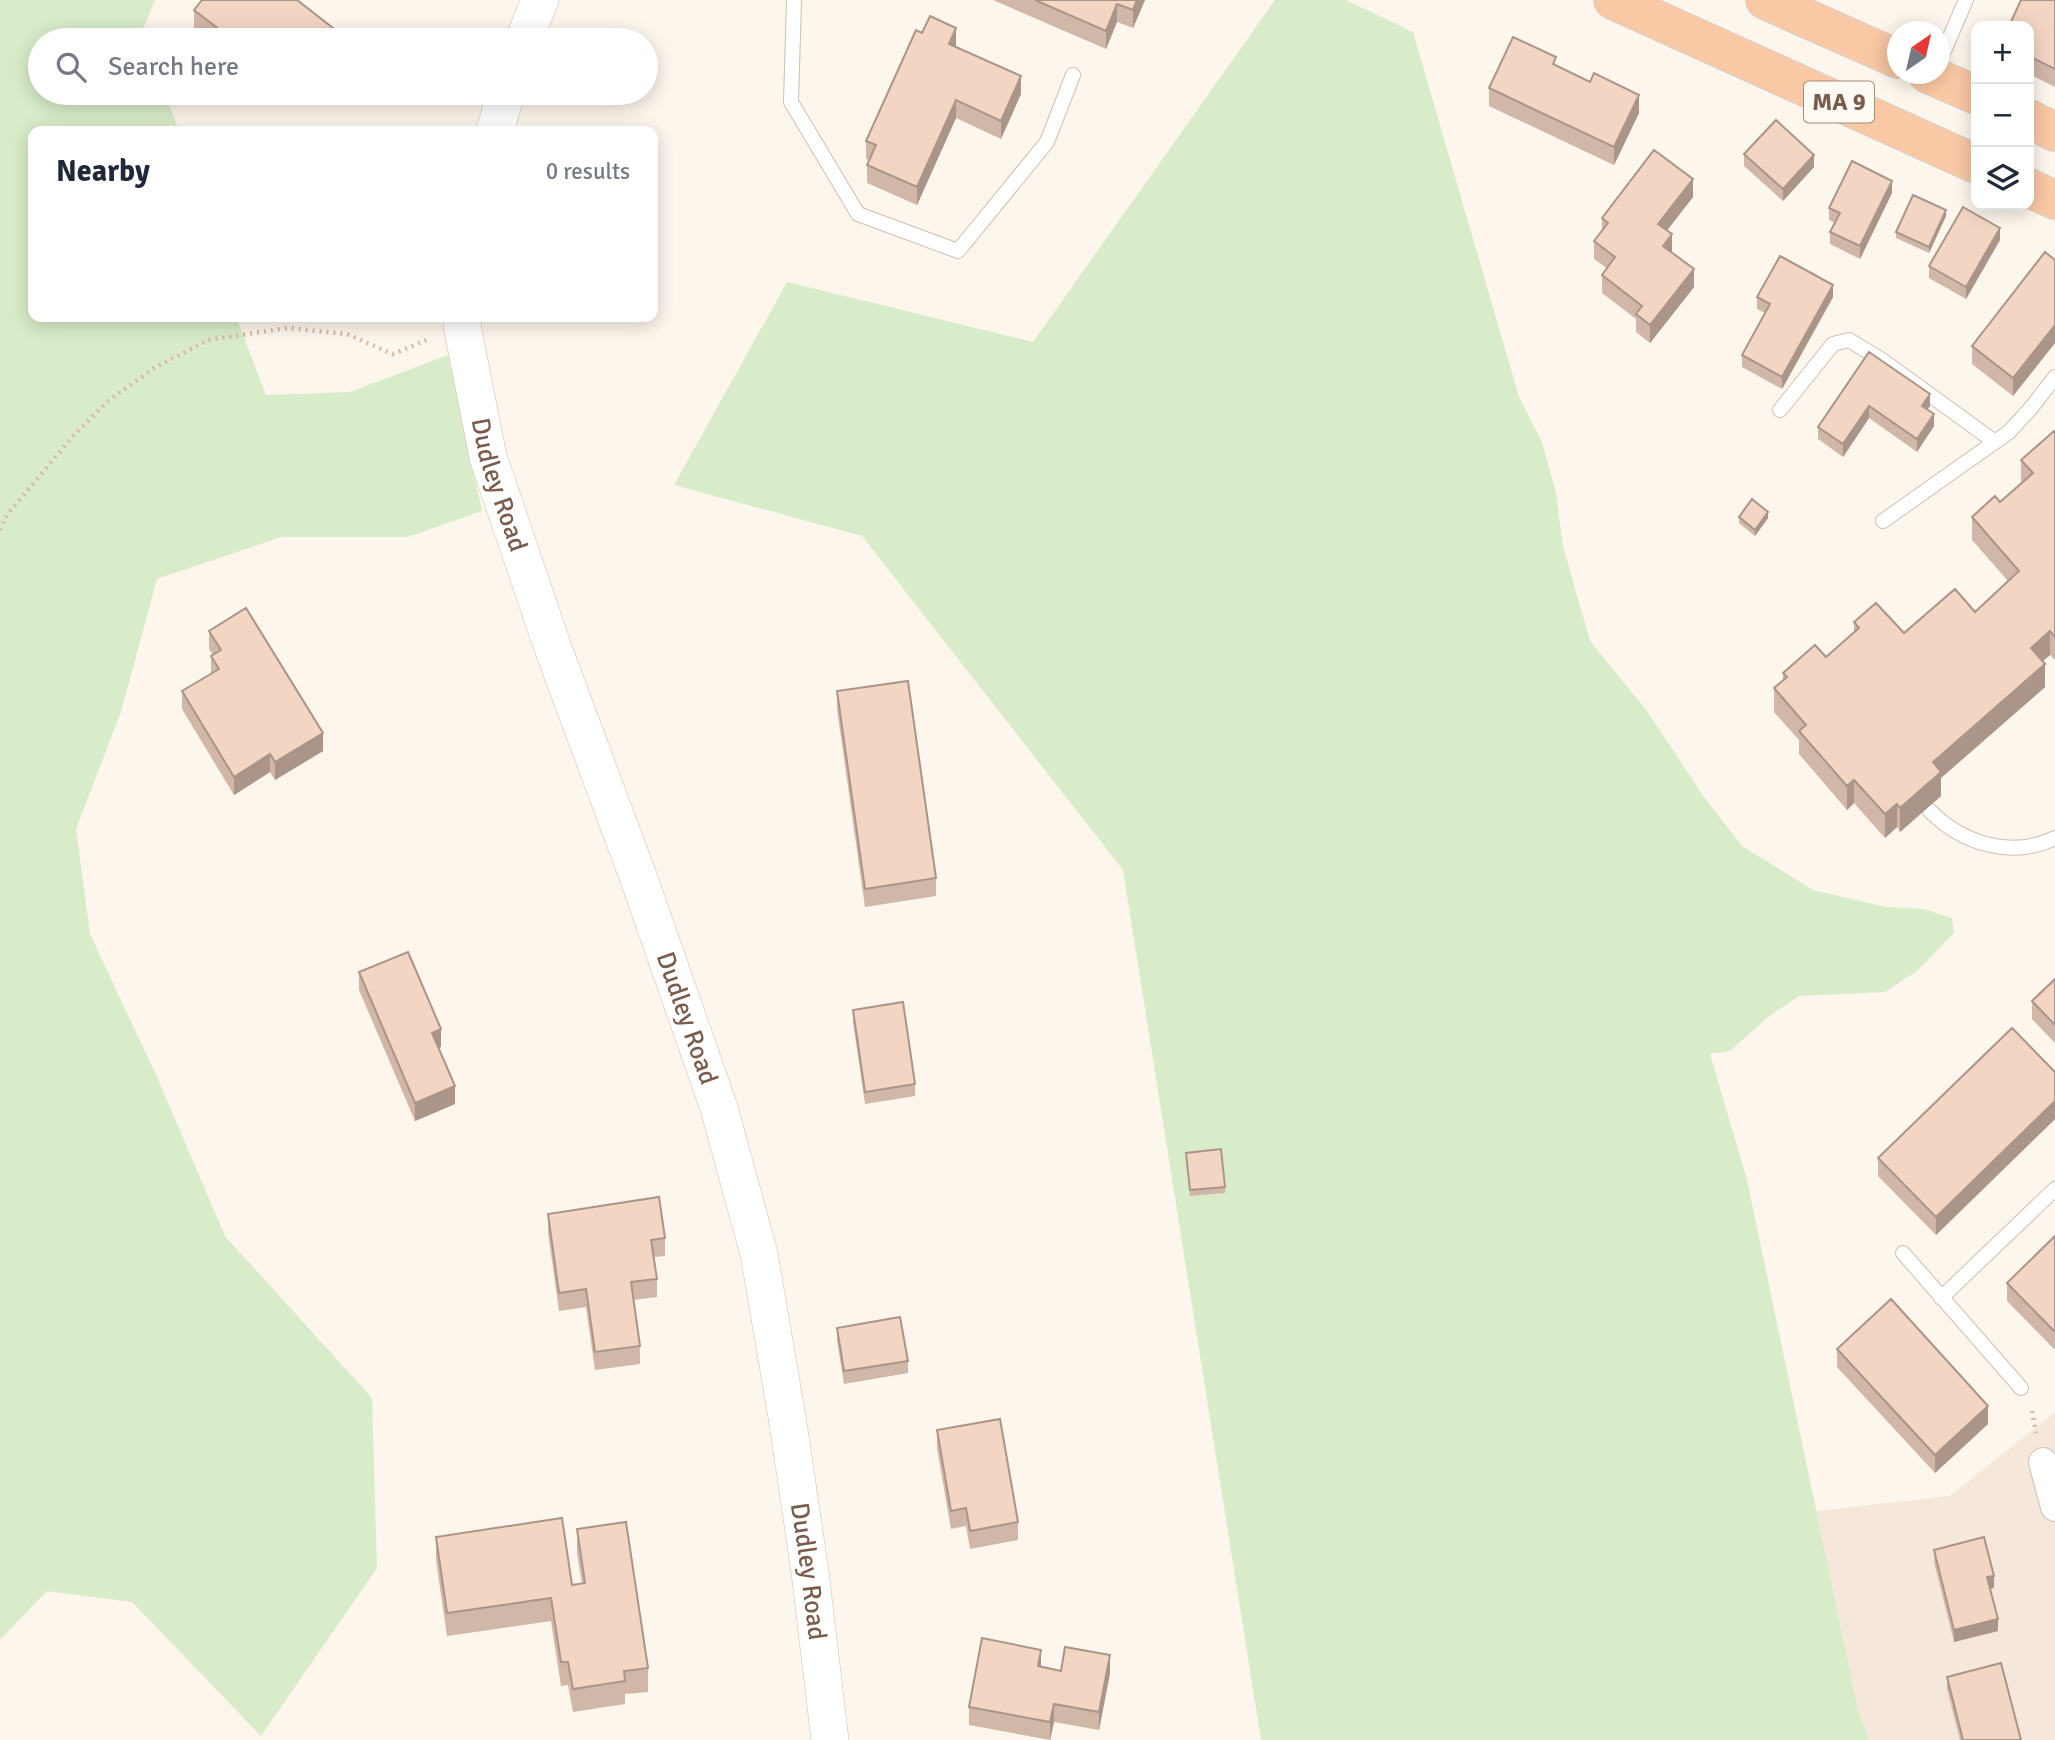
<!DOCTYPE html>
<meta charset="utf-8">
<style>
body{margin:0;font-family:Signika,sans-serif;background:#f2f2f3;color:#1f2937}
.controls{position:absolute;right:21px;top:21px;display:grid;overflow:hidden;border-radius:14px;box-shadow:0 4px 18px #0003}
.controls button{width:63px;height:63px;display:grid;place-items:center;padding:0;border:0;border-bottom:2px solid #e0e1e3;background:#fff;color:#1f2937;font:35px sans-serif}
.compass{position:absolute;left:1887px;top:21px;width:63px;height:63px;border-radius:50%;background:#fff;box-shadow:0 4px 18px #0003;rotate:34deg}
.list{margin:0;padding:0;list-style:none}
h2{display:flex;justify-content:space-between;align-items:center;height:91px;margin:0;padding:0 28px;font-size:30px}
h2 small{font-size:23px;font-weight:400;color:#747a83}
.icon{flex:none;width:38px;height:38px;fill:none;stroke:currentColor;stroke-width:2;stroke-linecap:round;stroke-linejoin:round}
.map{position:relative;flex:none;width:2055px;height:1740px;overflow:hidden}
.search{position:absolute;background:#fff;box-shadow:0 4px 18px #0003;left:28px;top:28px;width:630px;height:77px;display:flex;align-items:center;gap:18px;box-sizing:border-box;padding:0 24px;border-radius:38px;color:#747a83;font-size:26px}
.panel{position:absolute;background:#fff;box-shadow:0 4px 18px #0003;left:28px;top:126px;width:630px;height:196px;border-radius:14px}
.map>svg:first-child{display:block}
</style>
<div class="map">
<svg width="2055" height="1740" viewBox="0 0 2055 1740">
<rect width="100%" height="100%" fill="#fdf6ec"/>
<!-- residential -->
<path fill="#f5e8da" d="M2055,1412V1740H1869L1858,1710L1816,1511L1950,1496Z"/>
<!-- green -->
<path fill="#d8ecc9" d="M0,0H155L142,32L145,40H40V93H165L179,131H33V317H236L266,395L350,392L448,355L482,511L408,537H281L157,579L121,712L76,829L90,934L157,1077L225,1236L372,1398L377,1568L261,1736L132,1602L47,1591L0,1640Z
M1275,0H1346L1413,32L1519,397L1542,442L1556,493L1563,546L1590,641L1647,711L1704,797L1742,846L1813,890L1886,907L1924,909L1952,918L1954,933L1917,971L1885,992L1799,996L1768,1017L1730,1051L1710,1054L1747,1180L1858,1710L1869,1740H1261L1123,870L862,536L674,485L787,282L1033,342Z"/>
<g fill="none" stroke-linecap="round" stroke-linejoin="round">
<!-- service casing -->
<g stroke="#d1beb0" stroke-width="16">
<path id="service" d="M794,0L791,102L858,214L958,251L1047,142L1073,75
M1940,60L1966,0
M1780,410L1833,344L1849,340L1882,360L1995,442
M1883,521L2009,432L2031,408L2055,377
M1930,811C1963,844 2012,859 2055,838
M1903,1253L2021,1388
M1941,1298L2055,1189"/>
</g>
<!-- minor casing -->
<g stroke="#d1beb0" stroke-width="30">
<path id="minor" d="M2043,1462L2055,1507"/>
</g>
<!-- tertiary casing -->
<g stroke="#d1beb0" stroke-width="38">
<g id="tertiary">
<path d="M524,40L540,0"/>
<path d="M495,131L506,93"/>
<path id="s1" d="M462,317V325L488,457L553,648L639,879L719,1108L759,1254L788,1423L810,1572L830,1740"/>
</g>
</g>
<!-- trunk casing -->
<g stroke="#dad1cd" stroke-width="40">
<path id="trunk" d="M1613,0L1976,164
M1765,0L1898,59
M1928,74L1976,95
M2029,119L2055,132
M2029,188L2055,200"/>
</g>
<!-- path -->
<path stroke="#d9b8a5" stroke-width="4.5" stroke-dasharray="2 5" stroke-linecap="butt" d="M0,530L7,515L73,436L108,401L154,368L208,340L287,328L347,334L393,354L429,339
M2032,1411L2036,1433"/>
<!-- service -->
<use href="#service" stroke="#fff" stroke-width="14"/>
<!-- minor -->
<use href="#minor" stroke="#fff" stroke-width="28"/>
<!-- tertiary -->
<use href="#tertiary" stroke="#fff" stroke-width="37"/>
<!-- trunk -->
<use href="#trunk" stroke="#f9c8a4" stroke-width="38"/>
</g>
<!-- wall -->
<path fill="#d1b7a8" d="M993,0H1145L1133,28L1117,22L1106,49Z
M2055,0V87L2029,74V26Z
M194,10L338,40H210L194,28Z
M956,46V47L1021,94L1001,139L956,118L917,205L867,183V165L869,160L866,159V141Z
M1556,66L1590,82L1639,113L1614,165L1489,106V88Z
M1744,154L1814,167L1783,201L1744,166Z
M1892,193L1860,259L1830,244V232L1835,223L1829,220V208Z
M1693,197L1667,230L1672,253L1694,287L1650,343L1636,332V319L1602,293V275L1607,268L1594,259V241L1602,231V218Z
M1946,216L1929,253L1896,238V232Z
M2000,240L1966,299L1929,278V266Z
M2055,260V343L2013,396L1972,364V346Z
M1757,297H1833L1782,389L1742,367V355L1765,313L1757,309Z
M1869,352L1930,406L1927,409L1934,426L1917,452L1869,418L1843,457L1818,439V427Z
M2055,432V660L2050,655L2043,661L2045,687L1941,778V796L1900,832L1897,827L1885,838L1854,803L1847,810L1799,754V740L1774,712V688L1783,680V673L1826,657L1854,632V622L1904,633L1975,612L2008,581L1972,540V517L2000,502L2021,483V460Z
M1739,517L1768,518L1755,536L1739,523Z
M209,631L323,751L275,780L270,772L234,795L182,709V691L211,674V656L213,655L209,649Z
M837,691L936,878V896L865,907L837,709Z
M359,972L441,1047L438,1048L455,1104L415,1121L359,990Z
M2055,979V1043L2032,1019V1001Z
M853,1010L915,1084V1096L865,1104L853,1022Z
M2055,1072V1119L1936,1235L1878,1176V1158Z
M1186,1153L1225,1187V1193L1190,1196Z
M548,1214L665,1238V1256L653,1257L657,1279V1297L633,1300L640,1346V1364L595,1370L586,1307L559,1311L548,1232Z
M2055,1236V1350L2007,1301V1283Z
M837,1328L908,1361V1373L844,1384L837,1340Z
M1837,1349L1988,1424L1935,1473L1837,1367Z
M937,1430L1018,1522V1540L970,1549L966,1526L951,1529L937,1448Z
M577,1529L648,1668V1692L625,1694V1704L573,1712L568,1685L561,1686L551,1621L447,1636L436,1560V1537L572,1585L582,1584L577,1553Z
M1934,1550L1994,1588L1990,1589L1998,1631L1954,1642L1934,1562Z
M1041,1667L1061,1671L1110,1673L1099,1730L1054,1722L1050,1740L969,1725V1707Z
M1947,1677L2021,1740H1960L1947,1689Z"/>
<!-- shaded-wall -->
<path fill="#aa9588" d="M1137,0H1145L1133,28V10Z
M1117,4V22L1106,49V31Z
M956,28V46L949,62V44Z
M338,32V40H331Z
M1021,76V94L1001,139V121Z
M1639,95V113L1614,165V147Z
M956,100V118L917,205V187Z
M1814,155V167L1783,201V189Z
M1693,179V197L1658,242V224Z
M1892,181V193L1860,259V246Z
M1946,210V216L1929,253V247Z
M2000,228V240L1966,299V287Z
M1672,234V252L1663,246Z
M1694,269V287L1650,343V325Z
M1833,285V297L1782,389V377Z
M2055,325V343L2013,396V378Z
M1930,394V406L1922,418V406Z
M1869,406V418L1843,457V444Z
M1934,414V426L1917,452V439Z
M1768,512V518L1755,536V530Z
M2050,631V655L2031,671V648Z
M2045,664V687L1941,778V796L1900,832V808L1933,762Z
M323,733V751L275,780V762Z
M270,754V772L234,795V777Z
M1854,780V803L1847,810V786Z
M1897,804V827L1885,838V814Z
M441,1029V1047L432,1051V1033Z
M455,1086V1104L415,1121V1103Z
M2055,1101V1119L1936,1235V1217Z
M1988,1406V1424L1935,1473V1455Z
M1994,1576V1588L1987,1589V1577Z
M1998,1619V1631L1954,1642V1630Z
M1041,1650V1668L1038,1666Z
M1110,1655V1673L1099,1730V1712Z
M1054,1704V1722L1050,1740V1722Z"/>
<!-- building -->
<path fill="#f3d5c3" stroke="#aa9588" stroke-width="2" d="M202,0H297L338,32L331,40H233L194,10Z
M1035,0H1137L1133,10L1117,4L1106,31Z
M2021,0H2055V69L2029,56V26H2009Z
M930,16L956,28L949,44L1021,76L1001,121L956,100L917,187L867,165L876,145L866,141L916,30L922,33Z
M1513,37L1556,57L1553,64L1590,82L1594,73L1639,95L1614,147L1489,88Z
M1776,120L1814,155L1783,189L1744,154Z
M1654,150L1693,179L1658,224L1672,234L1663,246L1694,269L1650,325L1636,314L1642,306L1602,275L1615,257L1594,241L1608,223L1602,218Z
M1852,161L1892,181L1860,246L1830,232L1840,213L1829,208Z
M1913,195L1946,210L1929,247L1896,232Z
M1963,207L2000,228L1966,287L1929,266Z
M2045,252L2055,260V325L2013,378L1972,346Z
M1780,256L1833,285L1782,377L1742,355L1770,304L1757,297Z
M1869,352L1930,394L1922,406L1934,414L1917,439L1869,406L1843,444L1818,427Z
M2054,431L2055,432V637L2050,631L2031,648L2045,664L1933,762L1941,772L1900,808L1897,804L1885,814L1854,780L1847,786L1799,731L1806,725L1774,688L1787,677L1783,673L1815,645L1826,657L1859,628L1854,622L1876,603L1904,633L1955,589L1975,612L2019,571L1972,517L1995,496L2000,502L2033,473L2021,460Z
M1752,499L1768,512L1755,530L1739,517Z
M246,608L323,733L275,762L270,754L234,777L182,691L219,669L211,656L221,650L209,631Z
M908,681L936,878L865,889L837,691Z
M408,952L441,1029L432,1033L455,1086L415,1103L359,972Z
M2055,979V1025L2032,1001Z
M903,1002L915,1084L865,1092L853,1010Z
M2012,1028L2055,1072V1101L1936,1217L1878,1158Z
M1221,1149L1225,1187L1190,1190L1186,1153Z
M659,1197L665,1238L651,1240L657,1279L631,1282L640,1346L595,1352L586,1289L559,1293L548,1214Z
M2055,1236V1332L2007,1283Z
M1891,1299L1988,1406L1935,1455L1837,1349Z
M900,1317L908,1361L844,1371L837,1328Z
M1000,1419L1018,1522L970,1531L966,1508L951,1511L937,1430Z
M562,1518L572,1585L585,1583L577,1529L626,1522L648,1668L624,1671L625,1681L573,1689L568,1662H561L551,1598L447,1613L436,1537Z
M1984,1537L1994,1576L1987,1577L1998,1619L1954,1630L1934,1550Z
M982,1638L1041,1650L1038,1666L1061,1671L1065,1647L1110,1655L1099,1712L1054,1704L1050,1722L969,1707Z
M2001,1663L2021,1740H1963L1947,1677Z"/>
<g text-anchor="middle" stroke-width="5" stroke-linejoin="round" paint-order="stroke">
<!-- shield labels -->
<rect fill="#fffaf3" stroke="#a28b7f" stroke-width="2" x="1804" y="81.5" width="70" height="41" rx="5"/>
<g font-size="24" font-weight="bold" fill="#7a5c4d">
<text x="1839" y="110">MA 9</text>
</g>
<!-- street labels -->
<g font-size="26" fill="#7a5c4d" stroke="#fffaf3">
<text dy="9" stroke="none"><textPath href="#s1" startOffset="172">Dudley Road</textPath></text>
<text dy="9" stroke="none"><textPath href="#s1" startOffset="738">Dudley Road</textPath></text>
<text dy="9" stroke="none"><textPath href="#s1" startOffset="1306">Dudley Road</textPath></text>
</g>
</g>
</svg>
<div class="controls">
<button>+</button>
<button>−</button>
<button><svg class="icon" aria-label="layers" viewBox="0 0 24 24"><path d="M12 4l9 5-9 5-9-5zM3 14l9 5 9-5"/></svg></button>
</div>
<svg class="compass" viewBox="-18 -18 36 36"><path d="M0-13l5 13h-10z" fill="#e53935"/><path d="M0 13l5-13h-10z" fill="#747a83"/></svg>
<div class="search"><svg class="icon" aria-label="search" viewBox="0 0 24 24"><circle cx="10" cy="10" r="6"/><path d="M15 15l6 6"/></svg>Search here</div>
<section class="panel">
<h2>Nearby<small>0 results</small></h2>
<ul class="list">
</ul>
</section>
</div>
